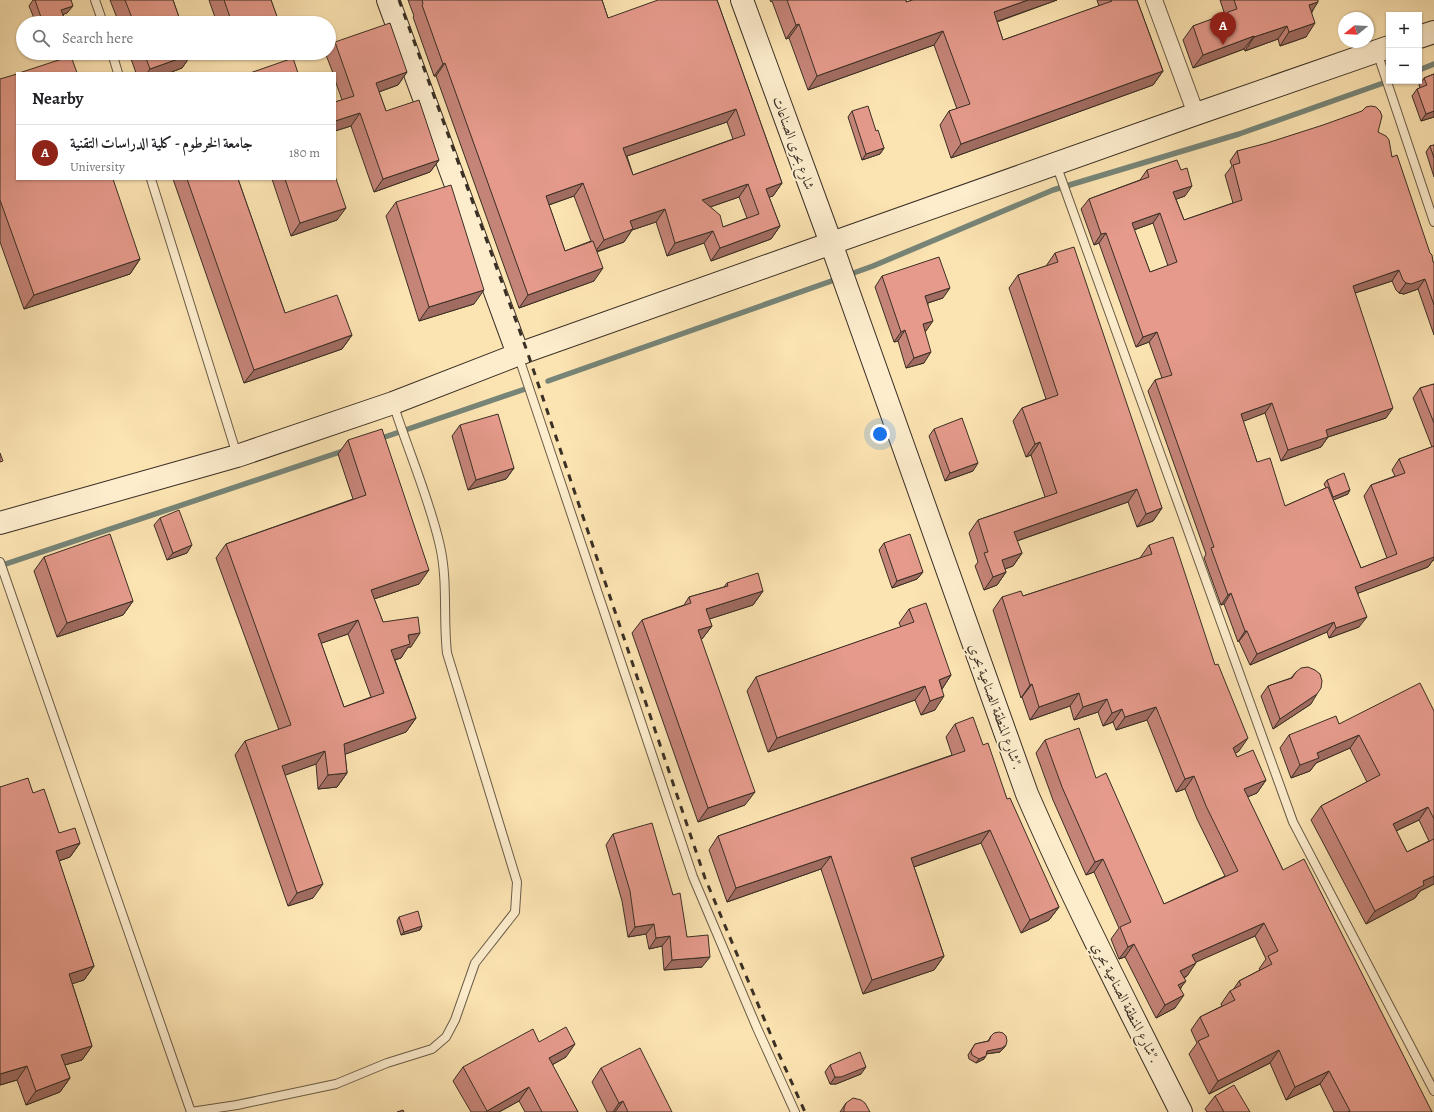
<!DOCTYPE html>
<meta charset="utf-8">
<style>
body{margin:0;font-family:Alegreya,Amiri,serif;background:#f6f6f6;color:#202124}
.controls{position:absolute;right:12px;top:12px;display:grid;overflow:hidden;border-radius:0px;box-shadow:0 1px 3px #0004}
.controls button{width:36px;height:36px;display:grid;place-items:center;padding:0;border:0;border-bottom:1px solid #e0e0e0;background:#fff;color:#202124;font:20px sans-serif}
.compass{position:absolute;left:1338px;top:12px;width:36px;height:36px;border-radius:50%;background:#fff;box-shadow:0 1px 3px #0004;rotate:252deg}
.you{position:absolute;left:880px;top:434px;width:14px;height:14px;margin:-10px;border:3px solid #fff;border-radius:50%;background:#1a73e8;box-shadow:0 0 0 6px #1a73e833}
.badge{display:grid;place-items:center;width:26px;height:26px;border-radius:50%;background:#8f2418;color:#fff;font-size:13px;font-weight:700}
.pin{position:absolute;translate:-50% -33px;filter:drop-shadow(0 1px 2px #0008)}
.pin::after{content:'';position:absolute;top:21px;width:14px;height:12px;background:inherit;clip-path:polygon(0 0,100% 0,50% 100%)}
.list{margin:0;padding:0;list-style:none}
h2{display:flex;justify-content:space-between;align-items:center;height:52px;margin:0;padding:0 16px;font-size:17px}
h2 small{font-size:13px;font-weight:400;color:#757577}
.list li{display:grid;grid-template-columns:26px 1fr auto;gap:12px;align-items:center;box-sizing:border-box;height:56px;padding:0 16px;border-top:1px solid #e0e0e0}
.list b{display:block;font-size:15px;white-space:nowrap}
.list p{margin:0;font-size:13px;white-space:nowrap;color:#757577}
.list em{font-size:13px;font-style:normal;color:#757577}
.icon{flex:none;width:22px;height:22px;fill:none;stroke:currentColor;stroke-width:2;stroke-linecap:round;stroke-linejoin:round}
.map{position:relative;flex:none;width:1434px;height:1112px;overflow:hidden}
.search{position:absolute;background:#fff;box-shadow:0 1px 3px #0004;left:16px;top:16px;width:320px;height:44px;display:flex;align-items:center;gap:10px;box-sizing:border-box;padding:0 14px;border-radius:22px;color:#757577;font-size:15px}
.panel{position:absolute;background:#fff;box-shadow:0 1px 3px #0004;left:16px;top:72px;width:320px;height:108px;border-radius:0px}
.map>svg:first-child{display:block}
</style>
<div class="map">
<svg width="1434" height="1112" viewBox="0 0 1434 1112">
<rect width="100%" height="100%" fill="#fce4b2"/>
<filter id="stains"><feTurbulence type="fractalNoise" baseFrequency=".005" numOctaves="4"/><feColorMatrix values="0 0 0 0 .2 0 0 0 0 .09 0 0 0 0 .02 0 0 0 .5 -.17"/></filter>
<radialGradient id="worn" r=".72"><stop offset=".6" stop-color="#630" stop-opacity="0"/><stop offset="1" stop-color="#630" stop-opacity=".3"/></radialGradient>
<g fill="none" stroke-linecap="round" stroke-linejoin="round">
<!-- stream -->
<path stroke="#778578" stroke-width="5.5" d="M1419,70L1434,64
M848,275L873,266L1053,190L1239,134L1389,81
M548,381L840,278
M379,439L531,387
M0,566L346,450"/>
<!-- lane casing -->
<g stroke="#6a5c48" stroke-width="10">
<path id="lane" d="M95,0L103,23
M1377,52L1434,222
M112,53L118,73
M1056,164L1067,195L1293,822L1434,1091
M151,179L237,455
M518,355L693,877L757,1028L795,1112
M0,562L191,1112
M191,1112L237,1105L336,1084L387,1063L432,1049L446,1037L455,1020L475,963L515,912L517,882L447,653C443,618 448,581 440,546C429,497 408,451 393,403"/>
</g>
<!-- street casing -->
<g stroke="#6a5c48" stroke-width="18">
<path id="street" d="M1154,0L1196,114"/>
</g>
<!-- secondary casing -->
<g stroke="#3a2f25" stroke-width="24">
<path id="secondary" d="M388,0L518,354
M742,0L831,243L1027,794C1074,902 1128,1007 1181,1112
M1419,37L1434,32
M0,523L237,456L393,403L527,351L1196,114L1389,47"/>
</g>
<!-- lane -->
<use href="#lane" stroke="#fdedcd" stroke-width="8"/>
<!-- street -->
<use href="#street" stroke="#fdedcd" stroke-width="16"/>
<!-- secondary -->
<use href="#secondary" stroke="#fdedcd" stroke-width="22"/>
<!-- rail -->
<path stroke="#3a2f25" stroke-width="3" stroke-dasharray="7 7" stroke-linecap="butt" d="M399,0L527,351L705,878L778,1052L805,1112"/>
</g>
<!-- wall -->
<path fill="#c58478" stroke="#3a2f25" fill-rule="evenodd" d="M33,0H71L67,13L63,14L66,23H36L29,6Z
M110,0H173L181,23H119Z
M209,0H271L279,23H217Z
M408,0H602L608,18L717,0L782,183L773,196L769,197L780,226L771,239L711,261L704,243L667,256L656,222L632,230L624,242L597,252L594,281L519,308L436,76H434L413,17L414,16ZM727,122L733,139L633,175L627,156ZM574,196L591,241L565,251L549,205ZM739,197L747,218L723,227L710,207Z
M770,0H906V2L913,0H1057L997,22L1003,40L1099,6L1097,0H1137L1163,71L1153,85L951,158L940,125L949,111L957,109L934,45L808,90L789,38L786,39L772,1L771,2Z
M1220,0H1318L1312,12L1306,37L1280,46L1278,39L1245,51L1244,49L1193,68L1183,40L1193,26L1225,15Z
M335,42L407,72L398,85L379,92L386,111L439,160L430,172L374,192L351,126L335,131V102L342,100L335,80V73H333L326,55L327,53H329V51Z
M129,53H192L182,68L169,73H136Z
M1434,74V117L1421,121L1412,96L1417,89L1420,88L1419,85L1424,78Z
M0,79L140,259L130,274L24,309L0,242Z
M852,111L876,131L884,148L880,154L862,160L848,117Z
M1378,132L1392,157L1433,262L1434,263V335L1418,289L1404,294L1399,293L1396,290L1392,281L1355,293L1386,418L1328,437L1321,447L1281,461L1265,413L1243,421L1257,462L1285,506L1326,488L1324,484L1327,480L1348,494L1333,500L1361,568L1387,558L1364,496L1371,485L1395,476L1392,470L1399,459L1432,447L1413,398L1420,388L1434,384V560H1433L1428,567L1358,593L1359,627L1329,638L1327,632L1250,665L1239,641L1238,642L1224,604L1221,605L1204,558L1206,554L1148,391L1155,380L1162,378L1149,342L1136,347L1099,243L1094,245L1081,209L1089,199L1140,180L1147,170L1185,196L1176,199L1184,220L1233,203L1225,175L1232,166L1230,161L1237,151ZM1153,223L1168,266L1150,272L1134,230Z
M1434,145V177L1426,152L1430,146Z
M173,179H238L285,313L352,335L342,349L244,383Z
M272,179H335L337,220L291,236Z
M396,202L474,304L419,321L386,216Z
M1055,253L1162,508L1153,521L1137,527L1128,502L1017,541L1022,553L1013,566L1005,569L1006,572L997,585L984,590L975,566L978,562L969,533L978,520L1045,497L1031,455L1026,457L1013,421L1022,408L1046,399L1009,288L1018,275L1046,266Z
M882,276L943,298L928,303L926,331L925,332L924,363L906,368L898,341L894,342L875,287Z
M460,425L514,468L506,479L468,490L452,436Z
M934,429L973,471L945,481L929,436Z
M348,440L419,584L374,599L383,622L411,647H408L401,658L395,660L416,718L406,732L345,754L347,773L337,787L318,789L316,764L285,775L313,898L288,906L235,755L245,741L279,730L216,558L226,544L353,499L338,454ZM348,634L371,697L344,707L321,643Z
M160,518L187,553L167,560L154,525Z
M884,543L923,572L917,579L892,588L879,550Z
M1149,545L1239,751L1235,753L1237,757L1266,780L1257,793L1247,797L1283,870L1432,1112H1334L1320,1084L1286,1100L1270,1063L1209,1094L1189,1054L1197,1043L1191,1030L1200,1017L1222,1006L1221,1004L1230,991L1233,990L1239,981L1260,970L1259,969L1266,959L1255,936L1195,962L1187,976L1184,978L1175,1008L1156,1018L1125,957L1119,959L1111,939L1119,928L1094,872L1086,875L1053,800L1036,753L1045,740L1096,778L1164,904L1225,876L1197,819L1185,789L1176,792L1147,720L1116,730L1113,722L1103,726L1098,712L1074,720L1070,706L1030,720L1022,697L1021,698L993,610L1002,597L1023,596L1140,558Z
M44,557L133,601L123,615L57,637L34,571Z
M727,583L763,591L753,605L709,619L712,626L701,640L745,805L698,822L632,633L642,620L684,605L689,597L724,587Z
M909,609L951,675L942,689L935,710L921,715L915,700L768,752L747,691L756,677L901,627L899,623Z
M1296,672L1311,704L1273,729L1261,696L1268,686L1291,678Z
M1434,711V884L1420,891L1415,898L1366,924L1311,820L1321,806L1367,782L1350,748L1316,763L1310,771L1291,778L1280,748L1289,735L1339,724ZM1419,820L1429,841L1407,852L1396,831Z
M955,724L983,745L1007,799L1059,907L1049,920L1021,933L981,843L914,867L944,956L934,970L863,994L821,869L727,902L709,850L718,836L952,755L946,737Z
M0,787L33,793L59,833L80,843L70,857L59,861L94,966L84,980L72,983L92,1046L82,1060L65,1065L70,1078L60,1092L26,1105L17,1080L0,1085Z
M613,834L673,895L687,937L702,967L664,970L662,946L649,949L646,934L628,937L622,901L606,845Z
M399,917L422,926L420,930L401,935L397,921Z
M991,1036L1006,1045L1003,1049L1000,1052L986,1054L984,1059L976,1063L969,1059L968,1055L975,1044L988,1041Z
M539,1042L566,1057L552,1065L578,1112H525L519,1101L499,1112H471L453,1081L463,1067Z
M830,1065L861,1074L836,1084H830L825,1072Z
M601,1068L672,1112H607L592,1082Z
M1215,1096L1250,1112H1207L1205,1109Z
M846,1103L870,1112H840Z"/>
<!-- shaded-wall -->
<path fill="#a06c61" stroke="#3a2f25" d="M1028,0H1057L984,26L994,12Z
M1318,2L1309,16V5Z
M73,6L67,13L56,17L61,10Z
M1315,23L1306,37L1280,46L1289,32Z
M799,24L789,38L786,39L796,25Z
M1287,26L1278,39L1245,51L1254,37Z
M943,31L934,45L808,90L817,76Z
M1254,36L1244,49L1193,68L1203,55Z
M192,54L182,68L169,73H147L150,69Z
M445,63L436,76H434L443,64Z
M1163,71L1153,85L951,158L961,144Z
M407,72L398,85L367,96L376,83Z
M736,109L727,122L615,160L623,148Z
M1434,111V117L1421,121L1426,114Z
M360,113L351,126L335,131V121Z
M884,148L880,154L862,160L866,154Z
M439,160L430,172L374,192L383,179Z
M583,183L574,196L537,209L546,196Z
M782,183L773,196L757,202L766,189Z
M748,184L739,197L693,213L702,200Z
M1192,186L1185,196L1166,203L1173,192Z
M346,208L337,220L291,236L300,223Z
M665,209L656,222L632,230L624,242L595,252L604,240L630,221Z
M1160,213L1153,223L1125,233L1132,223Z
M780,226L771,239L711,261L720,248Z
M713,231L704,243L667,256L675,243Z
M1106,233L1099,243L1094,245L1101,234Z
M140,259L130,274L24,309L34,295Z
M603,268L594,281L519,308L528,295Z
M1399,270L1392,281L1346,296L1353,286Z
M1425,279L1418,289L1404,294L1399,293L1406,283Z
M950,288L943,298L918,306L925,296Z
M484,290L474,304L419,321L429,307Z
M933,321L926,331L916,335L923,324Z
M905,330L898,341L894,342L901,332Z
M1157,332L1149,342L1136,347L1143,337Z
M352,335L342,349L244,383L254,370Z
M931,352L924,363L906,368L914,358Z
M1272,403L1265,413L1234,425L1241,414Z
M1393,408L1386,418L1328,437L1321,447L1281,461L1288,450L1326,430Z
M1040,442L1031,455L1026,457L1035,444Z
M978,463L973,471L945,481L950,473Z
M514,468L506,479L468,490L476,480Z
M1137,489L1128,502L1005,545L1014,532Z
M1350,490L1348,494L1331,501L1333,497Z
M1162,508L1153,521L1137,527L1146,514Z
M192,545L187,553L167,560L173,553Z
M1022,553L1013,566L993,573L1002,560Z
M1434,553V560H1433L1428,567L1348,597L1355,587Z
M429,570L419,584L362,603L371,590Z
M923,572L917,579L892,588L897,581Z
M1006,572L997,585L984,590L993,577Z
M763,591L753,605L697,623L706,609Z
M1231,593L1224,604L1221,605L1228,595Z
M133,601L123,615L57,637L67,623Z
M1367,617L1359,627L1329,638L1336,628Z
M358,620L348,634L308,648L318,634Z
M1334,622L1327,632L1250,665L1257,654Z
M712,626L702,639L688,644L698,630Z
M1245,631H1247L1239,641L1238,642Z
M420,633L411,647H408L401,658L382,663L391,650L408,635Z
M951,675L942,689L939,680Z
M1032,684L1022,697L1021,698L1030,685Z
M925,686L915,700L768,752L777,738Z
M1079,693L1070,706L1030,720L1039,707Z
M1317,694L1311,704L1273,729L1280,719Z
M944,696L935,710L921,715L930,701Z
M1107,699L1098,712L1074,720L1083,707Z
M1156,707L1147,720L1116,730L1125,717Z
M1122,709L1113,722L1103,726L1112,713Z
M416,718L406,732L335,758L344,744Z
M1359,735L1350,748L1316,763L1310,771L1291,778L1300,765L1317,753Z
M1248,738L1239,751L1224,761L1233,748Z
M325,751L316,764L272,780L282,766Z
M347,773L337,787L318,789L328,775Z
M1194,776L1185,789L1176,792L1185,779Z
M1266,780L1257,793L1235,802L1244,789Z
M755,792L745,805L698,822L708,808Z
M1428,807L1419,820L1383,837L1393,824Z
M990,830L981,843L902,871L911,858Z
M80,843L70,857L46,865L56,851Z
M831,856L821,869L727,902L736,888Z
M1103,859L1094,872L1086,875L1095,862Z
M1434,876V884L1420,891L1415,898L1366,924L1375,911L1423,881Z
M323,884L313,898L288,906L297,893Z
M1059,907L1049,920L1021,933L1030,920Z
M1264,923L1255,936L1183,968L1192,955Z
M654,924L646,934L628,937L635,927Z
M422,926L420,930L401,935L404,932Z
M670,936L662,946L649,949L656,938Z
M1134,944L1125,957L1119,959L1128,947Z
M944,956L934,970L863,994L872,980Z
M710,957L702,967L664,970L672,960Z
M1196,963L1187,976L1171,984L1180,971Z
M94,966L84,980L60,988L69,974Z
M1186,981L1176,994L1178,985Z
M1184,995L1175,1008L1156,1018L1165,1005Z
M575,1044L566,1057L539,1072L549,1058Z
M1006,1045L1003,1049L1000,1052L985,1054L987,1051Z
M92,1046L82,1060L51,1069L61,1055Z
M1279,1050L1270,1063L1209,1094L1218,1081Z
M986,1056L984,1059L976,1063L979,1059Z
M27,1066L17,1080L0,1085V1074Z
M866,1067L861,1074L836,1084H830L835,1077Z
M1329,1071L1320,1084L1286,1100L1295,1087Z
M70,1078L60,1092L26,1105L36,1091Z
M529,1087L519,1101L499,1112H486L487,1111Z
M623,1101L615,1112H613L619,1103Z"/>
<!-- building -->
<path fill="#e59a8b" stroke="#3a2f25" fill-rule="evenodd" d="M35,0H71L73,6L61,10L66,23H43Z
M125,0H173L181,23H134Z
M224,0H271L279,22L232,23Z
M422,0H602L608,18L658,0H717L782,183L766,189L780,226L720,248L713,231L675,243L665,209L630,221L633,229L604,240L583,183L546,196L565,251L593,241L603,268L528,295L445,63L443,64L422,5L423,4ZM736,109L745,135L633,175L623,148ZM748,184L759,214L723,227L720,215L702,200Z
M787,0H906V2L913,0H1028L994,12L1003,40L1112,1L1111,0H1137L1163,71L961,144L949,111L970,104L943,31L817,76L799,24L796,25Z
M1234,0H1318V2L1309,5L1315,23L1289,32L1287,26L1254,37V36L1203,55L1193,26L1228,13V12L1237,9Z
M390,23L407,72L376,83L386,111L419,100L439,160L383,179L360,113L335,121V102L354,96L335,42Z
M144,53H192V54L150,69Z
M71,56L77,73H19Z
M293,58L298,73H250Z
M17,74V179H113L140,259L34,295L0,200V79Z
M1434,74V111L1426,114L1417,89L1427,85L1424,78Z
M868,106L876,131L878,130L884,148L866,154L852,111Z
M1371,106L1376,107L1380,111L1382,116L1378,132L1386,136L1389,140L1392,157L1397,155L1430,253L1432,255L1433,262L1434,263V305L1425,279L1411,284L1406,283L1403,280L1399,270L1353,286L1393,408L1326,430L1328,437L1288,450L1272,403L1241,414L1257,462L1270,458L1285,506L1328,487L1361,568L1397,554L1371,485L1405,473L1399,459L1434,446V557L1355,587L1367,617L1336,628L1334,622L1257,654L1247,631H1245L1231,593L1228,595L1211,548L1214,547L1155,380L1172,375L1157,332L1143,337L1106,233L1101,234L1089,199L1149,177L1147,170L1177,160L1181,170L1187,168L1192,186L1173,192L1184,220L1242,200L1233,165L1240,163L1237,151L1267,143L1323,125L1362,111L1366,107ZM1160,213L1177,262L1150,272L1132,223Z
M1434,145V158L1430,146Z
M335,176L346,208L300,223L285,179H335Z
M187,179H238L285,313L337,295L352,335L254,370Z
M451,185L484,290L429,307L396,202Z
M1074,247L1162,508L1146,514L1137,489L1014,532L1022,553L1002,560L1006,572L993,577L984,553L988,552L978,520L1057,493L1040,442L1035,444L1022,408L1058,395L1018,275L1058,262L1055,253Z
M939,257L950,288L925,296L933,321L923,324L931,352L914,358L905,330L901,332L882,276Z
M1434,384V423L1420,388Z
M498,414L514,468L476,480L460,425Z
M962,418L978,463L950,473L934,429Z
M382,429L429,570L371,590L383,622L418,617L420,633L408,635L410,644L391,650L416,718L344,744L347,773L328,775L325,751L282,766L323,884L297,893L245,741L291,725L226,544L366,495L348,440ZM358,620L384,693L344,707L318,634Z
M0,453L3,461L0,462Z
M1344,473L1350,490L1333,497L1327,480Z
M179,510L192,545L173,553L160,518Z
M110,534L133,601L67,623L44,557Z
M910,534L923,572L897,581L884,543Z
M1173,537L1215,665L1218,664L1248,738L1233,748L1237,757L1253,750L1266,780L1244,789L1283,870L1304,859L1432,1112H1348L1350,1111L1329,1071L1295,1087L1279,1050L1218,1081L1198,1041L1209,1036L1200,1017L1235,1000L1230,991L1241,985L1239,981L1272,964L1268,956L1278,951L1264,923L1192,955L1196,963L1180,971L1186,981L1178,985L1184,995L1165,1005L1134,944L1128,947L1120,927L1131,922L1103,859L1095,862L1062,787L1045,740L1079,728L1096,778L1106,773L1164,904L1238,871L1206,806L1194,776L1185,779L1156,707L1125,717L1122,709L1112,713L1107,699L1083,707L1079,693L1039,707L1032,684L1030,685L1002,597L1021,591L1023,596L1152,554L1149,545Z
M758,573L763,591L706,609L712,626L698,630L755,792L708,808L642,620L691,603L689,597L728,586L727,583Z
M926,603L951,675L939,680L944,696L930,701L925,686L777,738L756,677L914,622L909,609Z
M1308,667L1315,670L1320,674L1322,681L1321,688L1317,694L1280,719L1268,686L1292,678L1296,672L1301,668Z
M1420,683L1434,711V819L1428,807L1393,824L1407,852L1434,839V876L1423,881L1424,885L1375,911L1321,806L1380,775L1359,735L1317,753L1319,758L1300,765L1289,735L1336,716L1339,724Z
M973,717L983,745L988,743L1007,799L1010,798L1059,907L1030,920L990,830L911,858L944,956L872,980L831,856L736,888L718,836L965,751L955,724Z
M28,778L33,793L44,789L59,833L75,828L80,843L56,851L94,966L69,974L92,1046L61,1055L70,1078L36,1091L27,1066L0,1074V787Z
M652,823L673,895L680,893L687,937L708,935L710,957L672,960L670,936L656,938L654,924L635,927L630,891L613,834Z
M418,911L422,926L404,932L399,917Z
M566,1027L575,1044L549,1058L578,1112H542L529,1087L487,1111L463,1067L533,1029L539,1042Z
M999,1032L1003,1033L1006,1036L1007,1041L1006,1045L1002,1048L987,1051L986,1056L979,1059L972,1055L971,1051L975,1044L989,1041L991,1036L994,1033Z
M640,1048L672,1112H628L623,1101L619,1103L601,1068Z
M860,1052L866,1067L841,1077H835L830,1065Z
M1234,1085L1250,1112H1224L1215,1096Z
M853,1098L861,1100L865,1103L870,1112H844V1108L846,1103Z
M403,1110L404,1112H397Z"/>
<g text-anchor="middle" stroke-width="4" stroke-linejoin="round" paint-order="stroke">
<!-- street labels -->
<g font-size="14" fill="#3a2f25" stroke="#fdedcd">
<text transform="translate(794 143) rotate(70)" y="5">شارع بحرى الصناعات</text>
<text transform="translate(996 706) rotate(70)" y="5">شارع المنطقة الصناعية بحري".</text>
<text transform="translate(1126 1002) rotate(63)" y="5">شارع المنطقة الصناعية بحري".</text>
</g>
</g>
<rect width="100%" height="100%" filter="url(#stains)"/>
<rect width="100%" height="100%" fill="url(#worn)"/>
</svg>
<div class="controls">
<button>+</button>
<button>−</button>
</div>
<svg class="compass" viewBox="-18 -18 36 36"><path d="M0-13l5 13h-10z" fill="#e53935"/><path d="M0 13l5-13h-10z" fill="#757577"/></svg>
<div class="you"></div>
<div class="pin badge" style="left:1223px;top:45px">A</div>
<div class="search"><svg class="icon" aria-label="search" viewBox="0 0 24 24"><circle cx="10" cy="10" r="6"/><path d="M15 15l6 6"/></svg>Search here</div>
<section class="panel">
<h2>Nearby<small></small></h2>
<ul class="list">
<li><span class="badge">A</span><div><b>جامعة الخرطوم - كلية الدراسات التقنية</b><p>University</p></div><em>180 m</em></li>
</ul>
</section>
</div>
